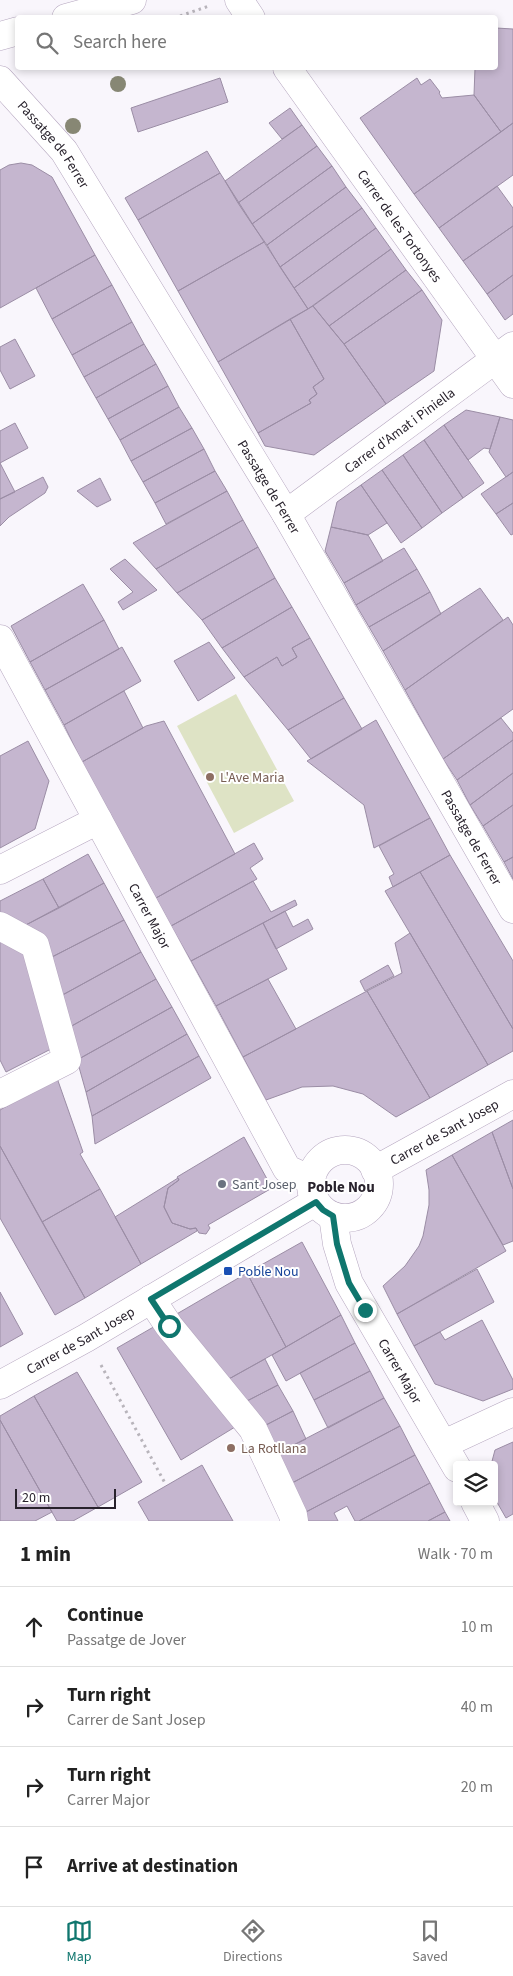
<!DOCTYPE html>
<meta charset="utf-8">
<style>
body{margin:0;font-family:"Source Sans 3",sans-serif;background:#f6f6f6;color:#222}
.controls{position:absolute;right:15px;bottom:15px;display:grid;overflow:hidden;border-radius:5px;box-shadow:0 2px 8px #0003}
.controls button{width:45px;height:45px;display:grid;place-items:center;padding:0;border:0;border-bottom:1px solid #e0e0e0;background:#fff;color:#222;font:25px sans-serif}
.scale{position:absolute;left:15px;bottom:12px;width:101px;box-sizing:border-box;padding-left:5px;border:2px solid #28222c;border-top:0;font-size:14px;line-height:18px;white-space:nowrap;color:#28222c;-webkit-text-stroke:4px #fff;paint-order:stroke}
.stop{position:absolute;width:15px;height:15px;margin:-11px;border:4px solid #0f766e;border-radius:50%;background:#fff}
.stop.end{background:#0f766e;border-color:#fff;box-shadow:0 1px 5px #0008}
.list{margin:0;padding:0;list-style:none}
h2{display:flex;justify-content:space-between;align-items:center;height:65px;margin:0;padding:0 20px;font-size:21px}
h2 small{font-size:16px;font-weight:400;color:#767676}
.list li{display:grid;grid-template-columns:32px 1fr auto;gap:15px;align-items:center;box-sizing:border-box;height:80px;padding:0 20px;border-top:1px solid #e0e0e0}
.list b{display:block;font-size:19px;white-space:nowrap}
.list p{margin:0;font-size:16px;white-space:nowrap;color:#767676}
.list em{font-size:16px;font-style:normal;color:#767676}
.icon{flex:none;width:28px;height:28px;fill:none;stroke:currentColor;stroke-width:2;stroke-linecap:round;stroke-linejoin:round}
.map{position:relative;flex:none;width:513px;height:1521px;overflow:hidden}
.search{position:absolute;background:#fff;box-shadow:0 2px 8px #0003;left:15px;right:15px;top:15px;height:55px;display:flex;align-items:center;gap:12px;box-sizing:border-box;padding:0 18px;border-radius:5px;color:#767676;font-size:19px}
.sheet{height:385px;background:#fff}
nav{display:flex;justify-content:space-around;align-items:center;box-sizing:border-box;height:70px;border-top:1px solid #e0e0e0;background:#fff;font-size:14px;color:#767676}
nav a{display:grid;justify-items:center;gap:2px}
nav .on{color:#0f766e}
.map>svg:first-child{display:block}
</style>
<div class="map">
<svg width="513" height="1521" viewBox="0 0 513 1521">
<rect width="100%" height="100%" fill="#f9f6fc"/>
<!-- green -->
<path fill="#dee3c5" d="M236,694L294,801L234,833L177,726Z"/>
<!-- building -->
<path fill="#c5b6cf" stroke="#9b8da5" d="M496,28L513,29V123L501,132L474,95L475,68H496Z
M220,78L228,102L138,132L131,108Z
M417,78L421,85L430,79L440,92L439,93L442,98L474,95L501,132L414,194L360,118Z
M290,108L302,125L282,139L269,123Z
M513,123V175L439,228L414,194Z
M302,125L317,146L238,203L225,181Z
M317,146L332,166L252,224L238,203Z
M207,151L220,173L138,220L125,198Z
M21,163L32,165L52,177L95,255L0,308V170L9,165Z
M332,166L346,187L267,245L252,224Z
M220,173L264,242L178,291L138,220Z
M497,186L513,208V226L463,261L439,228Z
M346,187L362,208L280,267L267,245Z
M362,208L376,228L294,288L280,267Z
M513,226V275L487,294L463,261Z
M376,228L391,249L308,309L294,288Z
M264,242L308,309L218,362L178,291Z
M391,249L406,270L329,326L313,306Z
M95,255L112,285L52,319L36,288Z
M406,270L422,290L344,344L329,326Z
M513,275V314L505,320L487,294Z
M112,285L132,322L72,355L52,319Z
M422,290L442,320L434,371L386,404L344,344Z
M313,306L344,344L386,404L314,455L265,446L258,433L311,403L309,400L317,394L313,387L324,379L290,319Z
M290,319L324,379L313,387L317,394L309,400L311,403L258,433L218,362Z
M132,322L144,344L84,377L72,355Z
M15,339L35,376L10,389L0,370V347Z
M144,344L156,364L96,398L84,377Z
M156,364L168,386L108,419L96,398Z
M168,386L179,407L120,440L108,419Z
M179,407L192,428L131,461L120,440Z
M466,410L500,417L490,449L484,448L468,460L444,425Z
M500,417L513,420V472L506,477L489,452Z
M15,423L28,448L0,463V431Z
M444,425L484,483L463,498L424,440Z
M192,428L204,449L143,482L131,461Z
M424,440L463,498L442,513L403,455Z
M204,449L215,471L155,503L143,482Z
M403,455L442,513L422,528L382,470Z
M0,463L15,492L0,499Z
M382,470L422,528L401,543L361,485Z
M215,471L227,491L166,524L155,503Z
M513,472V503L496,514L481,494Z
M43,477L48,487L45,493L9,517L0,526V499Z
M100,478L111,500L97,507L77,491Z
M361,485L387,523L368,535L331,527L337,502Z
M227,491L243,520L156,569L133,543Z
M513,503V534L511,535L496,514Z
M243,520L258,547L177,593L156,569Z
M331,527L368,535L383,561L344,583L325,551Z
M258,547L275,578L202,620L177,593Z
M404,548L417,569L356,605L344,583Z
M125,559L157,590L123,610L118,602L133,592L110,569Z
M417,569L430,592L369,627L356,605Z
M275,578L292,607L222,648L202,620Z
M83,584L104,620L30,662L11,626Z
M480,588L503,620L405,690L383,651Z
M430,592L441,614L383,651L369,627Z
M292,607L310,638L292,648L297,657L282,666L277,657L244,677L222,648Z
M508,617L513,625V709L443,759L405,690Z
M104,620L119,649L45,690L30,662Z
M310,638L344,698L288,730L244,677L277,657L282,666L297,657L292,648Z
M209,642L235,678L198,701L174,661Z
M122,647L141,681L64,725L45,690Z
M124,691L143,728L82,762L64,725Z
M344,698L362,729L311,759L288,730Z
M501,718L513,733V740L457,780L443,759Z
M376,720L430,818L374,848L364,805L307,761Z
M164,721L235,854L156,898L82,762L146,726Z
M513,740V773L470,805L457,780Z
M28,741L49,781L35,829L0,848V756Z
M513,773V805L483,826L470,805Z
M513,805V857L504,862L483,826Z
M430,818L450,855L393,887L389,877L394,874L379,846Z
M254,843L263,859L250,868L257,879L171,926L156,898Z
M88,854L104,883L59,908L43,879Z
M450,855L513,961V1029L420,872Z
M513,857V879L504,862Z
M420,872L513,1029V1051L488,1065L385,891Z
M43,879L59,908L22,927L0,916V901Z
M253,881L271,912L295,900L297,905L191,961L171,926Z
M104,883L124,920L50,958L22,927Z
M285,911L293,927L308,919L313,929L276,949L263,923Z
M124,920L141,952L57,998L50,958Z
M263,923L287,969L216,1006L191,961Z
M410,933L488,1065L430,1098L367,991L402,973L395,943Z
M0,938L24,952L51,1049L6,1072L0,1060Z
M141,952L156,979L68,1028L57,998Z
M388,965L394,976L365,991L360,981Z
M156,979L172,1007L77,1060L68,1028Z
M268,979L296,1029L243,1057L216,1006Z
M367,991L430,1098L396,1117L363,1094L333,1086L302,1087L266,1100L243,1057Z
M172,1007L187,1034L86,1092L77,1060Z
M187,1034L199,1056L92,1116L86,1092Z
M199,1056L211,1078L95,1144L92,1116Z
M57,1078L83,1152L80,1154L100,1189L42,1222L0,1146V1110Z
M513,1120V1189L492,1132Z
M492,1132L513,1189V1241L503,1245L452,1155Z
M244,1137L272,1188L208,1225L210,1228L206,1234L199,1233L196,1228L190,1229L172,1223L164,1207L168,1188L179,1180L177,1177Z
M0,1146L85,1298L55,1315L0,1218Z
M452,1155L506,1251L397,1314L383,1286L405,1266L419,1246L423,1236L429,1205V1190L426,1170Z
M178,1178L179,1180L168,1188L164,1207L172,1223L190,1229L196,1228L197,1231L141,1264L115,1217Z
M100,1189L141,1264L85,1298L42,1222Z
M302,1242L341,1315L286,1347L247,1273Z
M477,1269L494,1302L414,1346L397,1314Z
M247,1273L286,1347L227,1380L175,1315Z
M0,1292L23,1334L0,1347Z
M341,1315L355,1343L286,1381L272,1355Z
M482,1320L513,1380V1389L483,1401L435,1384L414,1346L440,1332L445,1340Z
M157,1325L235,1427L181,1460L117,1348Z
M355,1343L370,1371L314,1400L300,1373Z
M265,1359L278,1385L245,1402L227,1380Z
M370,1371L384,1398L328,1428L314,1400Z
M77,1372L142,1482L98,1507L34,1396Z
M278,1385L293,1411L266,1425L245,1402Z
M34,1396L98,1507L73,1521H57L0,1420V1416Z
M384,1398L400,1426L292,1483L278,1453Z
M293,1411L306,1439L278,1453L266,1425Z
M0,1420L52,1512L35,1521H0Z
M400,1426L415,1455L304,1513L292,1483Z
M513,1442V1514L506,1518L494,1497V1465H491L495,1450Z
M415,1455L430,1483L359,1521H355L347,1506L334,1513L338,1521H306L304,1513Z
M202,1465L233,1521H149L138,1502Z
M430,1483L445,1512L428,1521H359Z
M445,1512L450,1521H428Z"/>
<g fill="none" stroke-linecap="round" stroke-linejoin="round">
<!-- street casing -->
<g stroke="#b5a6bf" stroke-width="29">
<g id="street">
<path d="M239,0L251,18"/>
<path d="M66,18L132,0"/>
<path d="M0,36L18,31"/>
<path id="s1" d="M287,68L513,384"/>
<path id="s2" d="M0,80L64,151L286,514L513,909"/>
<path id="s3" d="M286,514L513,346"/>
<path id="s4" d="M0,639L287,1169L311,1180"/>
<path d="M0,870L98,820"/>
<path d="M0,926L35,945L67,1060L0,1094"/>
<circle cx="345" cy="1184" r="34"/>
<path id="s5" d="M375,1170L513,1094"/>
<path id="s6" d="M333,1216L337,1244L349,1283L457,1468"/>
<path d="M151,1299L169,1326L253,1429L293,1515L294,1521"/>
<path id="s7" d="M0,1385L86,1338L315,1202"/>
<path d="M444,1444L513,1412"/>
<path d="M475,1502L485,1521"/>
</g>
</g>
<!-- path -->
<path stroke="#b8b4bb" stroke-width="3" stroke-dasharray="2.5 4" stroke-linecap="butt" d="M174,18L209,6
M101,1365L166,1485"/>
<!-- street -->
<use href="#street" stroke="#fff" stroke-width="28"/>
</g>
<!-- trees -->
<g fill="#878774">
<circle cx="118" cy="84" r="8"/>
<circle cx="73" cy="126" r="8"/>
</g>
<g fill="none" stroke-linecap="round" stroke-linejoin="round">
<!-- route -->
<path stroke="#0f766e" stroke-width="6" d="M169,1326L151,1299L316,1202L323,1210L333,1216L337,1244L349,1283L365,1310"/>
</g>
<!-- markers -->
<g fill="#8d6e63" stroke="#fff" stroke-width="2">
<circle cx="210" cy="777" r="5"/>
<circle cx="231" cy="1448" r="5"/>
</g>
<circle fill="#6b7280" stroke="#fff" stroke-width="2" cx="222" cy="1184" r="5"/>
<rect fill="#1a4fb4" stroke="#fff" stroke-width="2" x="223" y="1266" width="10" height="10" rx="2.5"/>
<g text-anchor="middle" stroke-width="4" stroke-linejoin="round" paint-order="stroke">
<!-- street labels -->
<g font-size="14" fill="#28222c" stroke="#fff">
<text dy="5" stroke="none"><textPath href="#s2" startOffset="84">Passatge de Ferrer</textPath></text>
<text dy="5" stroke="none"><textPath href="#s1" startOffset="194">Carrer de les Tortonyes</textPath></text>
<text dy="5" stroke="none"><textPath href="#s3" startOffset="141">Carrer d'Amat i Piniella</textPath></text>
<text dy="5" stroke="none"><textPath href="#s2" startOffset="489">Passatge de Ferrer</textPath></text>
<text dy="5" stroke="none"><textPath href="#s2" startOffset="894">Passatge de Ferrer</textPath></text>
<text dy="5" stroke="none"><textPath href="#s4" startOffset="315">Carrer Major</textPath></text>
<text dy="5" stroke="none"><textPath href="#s5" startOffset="79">Carrer de Sant Josep</textPath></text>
<text dy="5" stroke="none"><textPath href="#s7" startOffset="92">Carrer de Sant Josep</textPath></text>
<text dy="5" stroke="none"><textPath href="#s6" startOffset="171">Carrer Major</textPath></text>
</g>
<!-- education labels -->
<g font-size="14" fill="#785e54" stroke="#fff" text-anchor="start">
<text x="220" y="782">L'Ave Maria</text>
<text x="241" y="1453">La Rotllana</text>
</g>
<!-- worship labels -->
<g font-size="14" fill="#5b616d" stroke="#fff" text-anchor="start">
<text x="232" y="1189">Sant Josep</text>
</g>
<!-- transit labels -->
<g font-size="14" fill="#164399" stroke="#fff" text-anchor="start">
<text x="238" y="1276">Poble Nou</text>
</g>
<!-- neighbourhood labels -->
<g font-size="15" font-weight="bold" fill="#28222c" stroke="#fff">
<text x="341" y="1192">Poble Nou</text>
</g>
</g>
</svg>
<div class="controls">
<button><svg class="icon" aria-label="layers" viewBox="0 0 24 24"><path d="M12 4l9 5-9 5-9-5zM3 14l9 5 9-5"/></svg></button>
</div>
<div class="scale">20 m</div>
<div class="stop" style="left:169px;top:1326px"></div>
<div class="stop end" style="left:365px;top:1310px"></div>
<div class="search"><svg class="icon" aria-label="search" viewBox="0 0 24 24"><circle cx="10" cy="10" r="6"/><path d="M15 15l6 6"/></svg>Search here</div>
</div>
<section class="sheet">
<h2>1 min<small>Walk · 70 m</small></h2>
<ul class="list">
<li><svg class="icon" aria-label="ahead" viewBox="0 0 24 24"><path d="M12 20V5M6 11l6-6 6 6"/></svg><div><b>Continue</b><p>Passatge de Jover</p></div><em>10 m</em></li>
<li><svg class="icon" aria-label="right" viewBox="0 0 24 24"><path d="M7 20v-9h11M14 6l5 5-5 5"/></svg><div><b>Turn right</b><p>Carrer de Sant Josep</p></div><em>40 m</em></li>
<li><svg class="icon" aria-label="right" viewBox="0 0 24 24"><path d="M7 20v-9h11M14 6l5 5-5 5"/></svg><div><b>Turn right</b><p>Carrer Major</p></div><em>20 m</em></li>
<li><svg class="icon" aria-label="arrive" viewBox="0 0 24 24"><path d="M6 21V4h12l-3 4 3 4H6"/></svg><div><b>Arrive at destination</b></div></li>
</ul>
</section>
<nav>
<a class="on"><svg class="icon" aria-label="map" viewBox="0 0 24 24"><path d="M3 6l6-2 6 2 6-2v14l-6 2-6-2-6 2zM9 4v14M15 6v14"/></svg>Map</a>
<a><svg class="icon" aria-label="directions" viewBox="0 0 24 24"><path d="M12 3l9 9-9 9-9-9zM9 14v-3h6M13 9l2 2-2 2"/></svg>Directions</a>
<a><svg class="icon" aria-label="saved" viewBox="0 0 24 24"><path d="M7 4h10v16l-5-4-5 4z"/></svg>Saved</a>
</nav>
